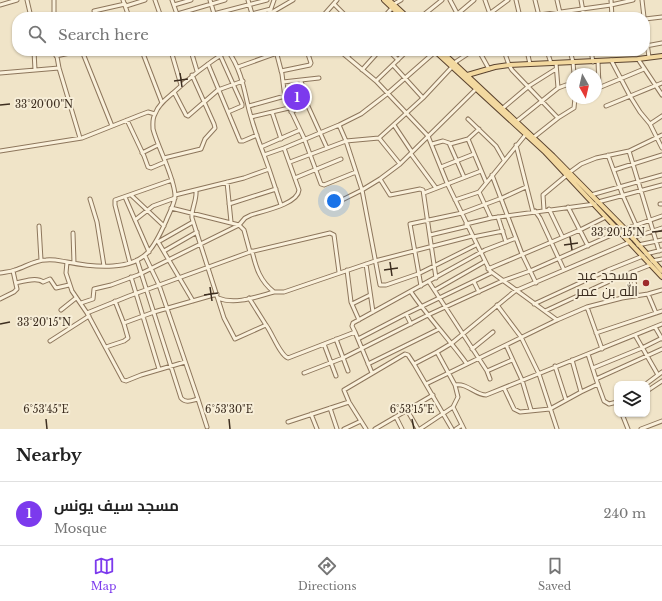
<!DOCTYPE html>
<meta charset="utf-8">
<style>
body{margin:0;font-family:"Libre Baskerville",Cairo,serif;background:#f2f2f2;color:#222}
.controls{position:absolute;right:12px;bottom:12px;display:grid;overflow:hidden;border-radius:8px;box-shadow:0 1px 3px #0004}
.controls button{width:36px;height:36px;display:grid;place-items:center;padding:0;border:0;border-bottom:1px solid #e0e0e0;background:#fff;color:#222;font:20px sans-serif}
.compass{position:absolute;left:566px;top:68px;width:36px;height:36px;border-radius:50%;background:#fff;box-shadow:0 1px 3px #0004;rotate:172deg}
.you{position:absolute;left:334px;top:201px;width:14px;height:14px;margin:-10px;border:3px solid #fff;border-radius:50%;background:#1a73e8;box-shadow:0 0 0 6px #1a73e833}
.badge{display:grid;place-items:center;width:26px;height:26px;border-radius:50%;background:#7c3aed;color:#fff;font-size:13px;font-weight:700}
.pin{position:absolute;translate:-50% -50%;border:2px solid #fff;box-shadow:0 1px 4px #0006}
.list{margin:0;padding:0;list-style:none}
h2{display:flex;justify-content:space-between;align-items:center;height:52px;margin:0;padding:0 16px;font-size:17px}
h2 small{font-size:13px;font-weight:400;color:#767676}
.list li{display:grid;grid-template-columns:26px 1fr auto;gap:12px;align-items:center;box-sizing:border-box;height:64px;padding:0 16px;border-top:1px solid #e0e0e0}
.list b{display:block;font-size:15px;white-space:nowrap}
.list p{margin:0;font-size:13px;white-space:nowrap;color:#767676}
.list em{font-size:13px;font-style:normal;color:#767676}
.icon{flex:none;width:22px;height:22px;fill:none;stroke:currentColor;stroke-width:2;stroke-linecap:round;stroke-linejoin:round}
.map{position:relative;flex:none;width:662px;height:429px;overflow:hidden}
.search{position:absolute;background:#fff;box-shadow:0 1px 3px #0004;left:12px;right:12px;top:12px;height:44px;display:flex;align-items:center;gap:10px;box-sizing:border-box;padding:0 14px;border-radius:16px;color:#767676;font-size:15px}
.sheet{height:116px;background:#fff}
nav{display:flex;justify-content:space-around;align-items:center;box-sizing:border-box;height:56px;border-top:1px solid #e0e0e0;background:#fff;font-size:11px;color:#767676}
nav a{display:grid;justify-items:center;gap:2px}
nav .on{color:#7c3aed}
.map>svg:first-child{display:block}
</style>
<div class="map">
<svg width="662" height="429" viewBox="0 0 662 429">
<rect width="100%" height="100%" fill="#f0e4c8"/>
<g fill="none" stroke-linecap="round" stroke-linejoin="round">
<!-- minor casing -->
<g stroke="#8d765c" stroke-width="5">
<path id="minor" d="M27,0L31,17
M54,0V17
M123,0L129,17
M155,0L161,17
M172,0L178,17
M210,0L215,17
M248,0L252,14
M450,0L459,17
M485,0L491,17
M516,0L520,17
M535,0L539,16
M557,0L561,17
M581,0L584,17
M611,0L612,17
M642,0L644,17
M334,4L347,17
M394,4L401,0
M0,5L17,0
M174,5L191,0
M126,6L145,0
M94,11L125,4
M269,14L293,0
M167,17L225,0
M202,17L267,0
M240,17L271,9
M268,17L274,0
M322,17L337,0
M384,17L392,8
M421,17L442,0
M454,17L474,0
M485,17L508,0
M525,17L611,5L633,0
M645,19L662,17
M645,29L649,57
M646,46L662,43
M34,51L35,70
M56,51L59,68L80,138
M82,51L112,126
M142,51L162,103
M171,51L181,85
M191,51L197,71
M228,51C241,69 244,89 249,110C253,125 258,140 264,155
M276,51L282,74L285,98L304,138L321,184L324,185L356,172
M340,51L376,81L428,136L447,183L490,271L557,320
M389,51L398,60
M479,51L489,69
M504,51L509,65L512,70L558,118
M527,51L530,64
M547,51L551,63
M570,51L573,62L574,74
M591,51L593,62
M220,55L242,104V106L228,112
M56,56L79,51
M347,57L353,51
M638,59L662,95
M611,60L630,96L640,112L650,124L662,148
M598,61L599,87
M454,63L472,51
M556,63L558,88
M208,64L240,141H243L257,135
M393,65L423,98
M238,67L277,53
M362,70L379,51
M281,71L310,65L311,63L307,51
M0,73L59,68
M301,81L307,104L327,148
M376,81L407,51
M283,82L319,78
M596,89L644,69
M174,92L186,115L188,116L218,90L243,81
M249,106L285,96
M606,106L662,83
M503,108L529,86L556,69
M272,112L281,139
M291,112L307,104
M251,117L289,108
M468,119L496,146L504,160
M127,120L144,156L148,167L151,168L165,162
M517,121L558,88L566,85H572
M650,124L662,116
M339,125L346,141L379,138L423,98L452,67
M394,125L412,152
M534,137L558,118L574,108L575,98
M379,138L400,164
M468,139L479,129
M432,144L443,141L449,143L464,177
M450,144L468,139L486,182
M516,145L533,212
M261,147L300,130
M0,151L82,138L140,115L148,112L155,114
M629,151L659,251
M142,153L158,145
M411,154L436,188
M608,155L623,196L636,225
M164,158L201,149L205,139L215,128L214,124L192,75
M290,162L346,141L362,190L380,285H386L418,274L476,245
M441,167L474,154
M269,169L281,205
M614,170L662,155
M570,172L581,164L596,158L629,151L662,135
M492,175L522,254L536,283
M295,178L341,159
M380,179L390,195L420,189L423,190L436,278
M227,182L231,222
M196,190C197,201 191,209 192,218L224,318L235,339L266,325C272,333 280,355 288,358L355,332L372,373
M479,192L491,218L595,204
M424,193L481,171
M131,195L164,226
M175,195L244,178L269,169L264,155L284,148L339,125L361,114L387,94L436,51
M591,195L662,175
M125,197L149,252
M90,199L97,222L104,266
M455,200L479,192L527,133
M598,202L662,185
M229,204L276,189
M660,204H662
M332,205L362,190L380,179L400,164L476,89
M568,207L588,246
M171,208L239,225L244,230L250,252
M549,209L562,236
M544,210L543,195L567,175
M535,211L540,218L564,270
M498,217L506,242
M135,220L153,206L175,198
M466,224L491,218
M39,226L41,260
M73,233L74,263
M430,235L468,226
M473,237L503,231
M632,238L662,228
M157,240L193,301
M158,242L193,222
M638,245L662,240
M164,251L197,232
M252,251C256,268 260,281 274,292H284L375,261L472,236
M646,254L662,250
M145,256L159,285L198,399L207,427
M137,260L181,398C186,404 193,400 198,399
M652,261L662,259
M67,262L66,273L72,291L87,313L123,380L126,381L141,375L185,362
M130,263L115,205V200L172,180
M366,264L373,312
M488,269L580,230L606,217
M347,270L351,302L359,320
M608,270L612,280
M632,272L637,296
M0,273C5,272 10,272 15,270C25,267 35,260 46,260C54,259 60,261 67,262C82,265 98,267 113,266C146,264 154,248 166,221C169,213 175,204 175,195C174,176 158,148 153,129C153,124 152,119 155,114C158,105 166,99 173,93C190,77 207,64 227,51
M131,277L159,369
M429,282L487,371L490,379
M474,282L479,292
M16,283C24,281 37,277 43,282L50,279L56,288L69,285
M421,286L410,224L462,213L502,198L526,187
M435,290L484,262
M411,292C428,317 449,339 467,364
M648,294L656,313
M218,298C235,305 256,297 274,292
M249,298L266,325
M0,299L14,292L17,289L13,271
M81,303L93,299L94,289L111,285L138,275L239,225L245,218L251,215C263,211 298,204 299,190L284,148
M352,304L370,295
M534,304L608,270L643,256
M497,305L521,337L539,374L557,429
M587,307L602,349
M61,310L76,298
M545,311L612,280L650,265
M87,313L129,296L250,252L330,233L334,235L339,272
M406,314L411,324
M124,323L154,312L217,294
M655,327L662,339
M355,332L352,326L353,323L485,250L516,238
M596,333L662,311
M635,335L658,375
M336,339L348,371
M358,339L406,314L491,273
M50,341L89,316
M324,344L336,376
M506,345L522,380L531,410
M106,347L124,341L128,338L124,324L115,301
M472,349L493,332
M437,352L452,343L515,291L630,242
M588,354L596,379L662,349
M368,364L439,329
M414,364L437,352L455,385L458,397L453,407L464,429
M555,366L566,400
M593,368L642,348L662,338
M487,371L512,360
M304,373L343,358L428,315L502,281L530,271L625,229L662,216
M596,379L604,401L609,404L617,402
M426,384L557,320L587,307L622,298L648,294L662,290
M646,384L662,372
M455,385C468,383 475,395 486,395L662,324
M504,388L514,409L520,412L550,409L581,392L572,360
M647,391L662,381
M581,392L598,384
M330,408L337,429
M407,410L418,429
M311,414L317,429
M622,414L628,429
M396,417L402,429
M288,422L349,402
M344,429L361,421
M366,429L349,402L344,390L405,354L408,355L414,364L452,429
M375,429L433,395
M420,429L453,407
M456,429L462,425
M641,429L662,421"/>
</g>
<!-- major casing -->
<g stroke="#5b4430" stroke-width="6">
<path id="major" d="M384,0L402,17
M389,0L407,17
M435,51L544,151L662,277
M441,51L553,156L625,229L662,271
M464,76L495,67L509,65L638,59L662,56"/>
</g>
<!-- minor -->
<use href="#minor" stroke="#faf1dc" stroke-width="3"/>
<!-- major -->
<use href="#major" stroke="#f3d9a0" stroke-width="4"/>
</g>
<!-- ticks -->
<path fill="none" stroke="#3d2e20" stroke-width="1.5" d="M180,73L182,87M174,81L188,79M0,105L10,104M652,232L662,231M570,237L572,250M564,245L578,243M390,262L392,276M384,270L398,268M210,287L212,301M204,295L218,293M0,324L10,322M46,419L47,429M229,419L230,429M412,419L414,429"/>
<!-- markers -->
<circle fill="#9e2a2b" stroke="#f7eed8" stroke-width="1.5" cx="646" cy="283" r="4"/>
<g text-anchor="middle" stroke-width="4" stroke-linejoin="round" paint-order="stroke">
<!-- poi labels -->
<g font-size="14" fill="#3d2e20" stroke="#f7eed8" text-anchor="end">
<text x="638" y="280">مسجد عبد<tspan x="638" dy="16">الله بن عمر</tspan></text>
</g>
</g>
<g font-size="10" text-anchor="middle" fill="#3d2e20" stroke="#f7eed8" stroke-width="4" stroke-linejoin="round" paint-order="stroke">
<text x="44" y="108">33°20'00"N</text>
<text x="618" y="236">33°20'15"N</text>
<text x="44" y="326">33°20'15"N</text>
<text x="46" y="413">6°53'45"E</text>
<text x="229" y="413">6°53'30"E</text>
<text x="412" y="413">6°53'15"E</text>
</g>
</svg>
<div class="controls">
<button><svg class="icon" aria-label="layers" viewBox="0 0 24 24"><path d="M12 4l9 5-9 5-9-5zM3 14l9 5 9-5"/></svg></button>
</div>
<svg class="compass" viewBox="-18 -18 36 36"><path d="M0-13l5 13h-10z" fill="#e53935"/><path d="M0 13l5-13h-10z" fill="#767676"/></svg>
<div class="you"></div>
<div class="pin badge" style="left:297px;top:97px">1</div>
<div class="search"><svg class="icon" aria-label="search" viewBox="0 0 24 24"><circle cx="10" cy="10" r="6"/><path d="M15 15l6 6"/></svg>Search here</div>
</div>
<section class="sheet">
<h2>Nearby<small></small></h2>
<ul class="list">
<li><span class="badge">1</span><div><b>مسجد سيف يونس</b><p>Mosque</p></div><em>240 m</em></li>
</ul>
</section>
<nav>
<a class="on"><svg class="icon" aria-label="map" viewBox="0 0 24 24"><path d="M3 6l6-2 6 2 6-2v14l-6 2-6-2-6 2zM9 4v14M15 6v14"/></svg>Map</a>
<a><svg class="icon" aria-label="directions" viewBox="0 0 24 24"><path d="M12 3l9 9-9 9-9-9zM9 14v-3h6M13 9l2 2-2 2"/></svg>Directions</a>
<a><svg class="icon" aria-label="saved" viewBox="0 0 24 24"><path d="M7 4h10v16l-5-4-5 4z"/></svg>Saved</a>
</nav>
